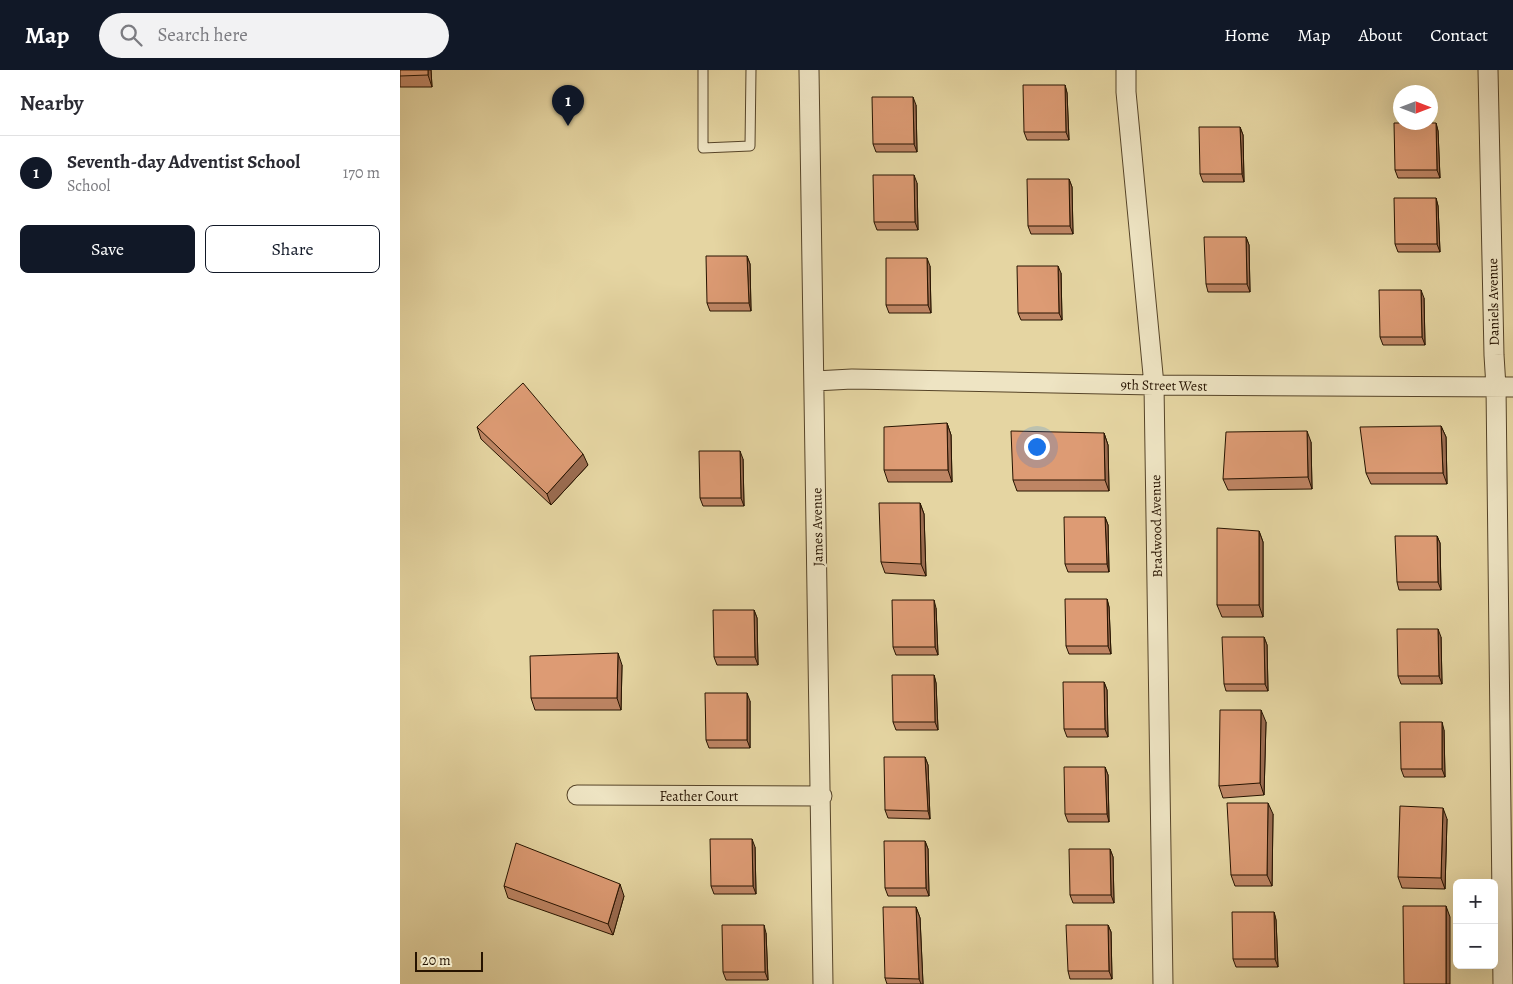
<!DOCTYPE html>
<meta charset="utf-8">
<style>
body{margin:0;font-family:Alegreya,serif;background:#f2f2f3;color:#2b2b33}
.controls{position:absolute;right:15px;bottom:15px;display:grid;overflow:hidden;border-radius:8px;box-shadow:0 5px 20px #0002}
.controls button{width:45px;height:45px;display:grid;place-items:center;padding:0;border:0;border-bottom:1px solid #e1e1e2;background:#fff;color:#2b2b33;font:25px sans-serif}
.compass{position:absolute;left:993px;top:15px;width:45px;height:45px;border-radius:50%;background:#fff;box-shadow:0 5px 20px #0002;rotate:90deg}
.scale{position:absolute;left:15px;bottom:12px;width:68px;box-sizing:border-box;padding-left:5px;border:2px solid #261300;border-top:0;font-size:14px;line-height:18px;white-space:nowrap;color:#261300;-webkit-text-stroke:4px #eee4c3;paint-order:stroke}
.you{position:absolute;left:636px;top:376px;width:18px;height:18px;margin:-12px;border:4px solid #fff;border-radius:50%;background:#1a73e8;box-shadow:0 0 0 8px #1a73e833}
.badge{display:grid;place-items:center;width:32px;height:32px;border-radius:50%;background:#111827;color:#fff;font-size:16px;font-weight:700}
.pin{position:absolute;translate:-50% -41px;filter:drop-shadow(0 1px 2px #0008)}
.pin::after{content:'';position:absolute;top:26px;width:18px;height:15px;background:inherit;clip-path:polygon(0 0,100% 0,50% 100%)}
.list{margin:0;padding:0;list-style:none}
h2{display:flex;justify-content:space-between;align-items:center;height:65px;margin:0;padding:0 20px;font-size:21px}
h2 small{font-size:16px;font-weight:400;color:#7c7c81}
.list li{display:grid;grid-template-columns:32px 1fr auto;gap:15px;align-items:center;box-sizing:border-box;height:75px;padding:0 20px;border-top:1px solid #e1e1e2}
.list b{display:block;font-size:19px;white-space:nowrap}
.list p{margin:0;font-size:16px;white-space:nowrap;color:#7c7c81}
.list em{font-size:16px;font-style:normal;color:#7c7c81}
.actions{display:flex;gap:10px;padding:15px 20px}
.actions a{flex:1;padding:11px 0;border:1px solid #111827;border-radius:8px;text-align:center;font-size:18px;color:#111827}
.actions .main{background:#111827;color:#fff}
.icon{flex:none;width:28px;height:28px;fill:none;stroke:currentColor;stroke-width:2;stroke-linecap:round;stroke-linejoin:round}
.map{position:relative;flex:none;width:1113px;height:914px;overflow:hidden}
header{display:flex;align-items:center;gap:30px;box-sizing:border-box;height:70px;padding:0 25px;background:#111827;color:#fff}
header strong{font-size:24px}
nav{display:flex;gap:28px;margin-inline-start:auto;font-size:18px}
.search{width:350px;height:45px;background:#f2f2f3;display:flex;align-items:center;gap:12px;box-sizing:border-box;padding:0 18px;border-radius:28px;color:#7c7c81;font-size:19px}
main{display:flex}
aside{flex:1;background:#fff}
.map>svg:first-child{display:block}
</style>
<header>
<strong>Map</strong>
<div class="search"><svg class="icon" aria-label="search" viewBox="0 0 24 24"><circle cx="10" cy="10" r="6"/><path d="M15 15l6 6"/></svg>Search here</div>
<nav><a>Home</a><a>Map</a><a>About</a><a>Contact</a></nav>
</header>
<main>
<aside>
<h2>Nearby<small></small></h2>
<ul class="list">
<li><span class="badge">1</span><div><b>Seventh-day Adventist School</b><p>School</p></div><em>170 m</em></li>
</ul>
<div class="actions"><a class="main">Save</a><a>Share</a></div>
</aside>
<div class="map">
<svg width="1113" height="914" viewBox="0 0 1113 914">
<rect width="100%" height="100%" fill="#e5d5a2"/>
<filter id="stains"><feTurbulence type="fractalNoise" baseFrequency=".004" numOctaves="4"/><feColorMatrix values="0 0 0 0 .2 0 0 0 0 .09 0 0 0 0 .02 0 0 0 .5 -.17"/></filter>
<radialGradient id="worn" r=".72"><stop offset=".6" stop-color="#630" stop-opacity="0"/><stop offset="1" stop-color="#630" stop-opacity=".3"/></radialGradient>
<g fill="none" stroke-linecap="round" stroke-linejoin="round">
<!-- lane casing -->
<g stroke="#564428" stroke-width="11">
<path id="lane" d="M303,0V78L350,76L351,0"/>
</g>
<!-- street casing -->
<g stroke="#564428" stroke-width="21">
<path id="street" d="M409,0L423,914
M726,0V22L754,315L763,914
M1088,0L1094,285L1096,317L1103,914
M415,311L452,309L754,315L1113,317
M177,725L422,726"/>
</g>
<!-- lane -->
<use href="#lane" stroke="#eee4c3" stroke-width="9"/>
<!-- street -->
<use href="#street" stroke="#eee4c3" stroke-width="19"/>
</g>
<!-- wall -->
<path fill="#be8564" stroke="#261300" d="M0,0H31L32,17H0Z
M665,15L667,23L669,70H627L624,62Z
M516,35L517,82H476L473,74Z
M1036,53L1038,61L1040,108H998L995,100Z
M840,57L843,65L844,112H803L800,104Z
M669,109L672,117L673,164H631L628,156Z
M517,113L518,160H477L474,152Z
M1036,128L1038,136L1040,182H998L995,174Z
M846,167L849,175L850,222H808L806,214Z
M347,186L350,194L351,241H310L307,233Z
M530,196L531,243H489L486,235Z
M661,203L662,250H621L618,243Z
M1024,228L1025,275H983L980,267Z
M547,353L551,365L552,412H488L484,400Z
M1041,356L1046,367L1047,414H971L966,403Z
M77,357L188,395L151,435L81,369Z
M704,363L708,375L709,421H617L613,410Z
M911,372L912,419L828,420L823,409Z
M343,389L344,436H303L300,428Z
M520,433L524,444L526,506L485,503L481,492Z
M705,447L708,455L709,502H668L665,494Z
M859,461L863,472V547H822L817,535Z
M1037,466L1040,473L1041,520H999L997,512Z
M707,529L709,537L711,584H669L666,576Z
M536,538L538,585H496L493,577Z
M354,540L357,548L358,595H317L314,587Z
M864,567L867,575L868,621H826L824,614Z
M1041,567L1042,614H1001L998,606Z
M222,595L221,640H135L131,628Z
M534,605L536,613L538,660H496L493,652Z
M704,612L707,620L708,667H667L664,659Z
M350,631V678H309L306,670Z
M866,652L864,725L823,728L819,716Z
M1044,660L1045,707H1004L1001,699Z
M525,687L528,695L530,749L488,748L485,740Z
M705,697L708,705L709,752H668L665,744Z
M873,744L872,816H835L831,805Z
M1047,749L1045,819L1002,818L998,807Z
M525,771L528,779L529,826H488L485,818Z
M355,777L356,824H314L311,816Z
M710,779L713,787L714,833H673L670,825Z
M104,816L224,826L213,865L108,828Z
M516,837L520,848L523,914H487L485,908Z
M874,842L876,850L878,897H836L833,889Z
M708,855L711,862L712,909H670L668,901Z
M366,863L368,910H326L323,902Z"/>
<!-- shaded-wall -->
<path fill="#9b6c51" stroke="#261300" d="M28,0H31L32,17L28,5Z
M665,15L667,23L669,70L666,62Z
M513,27L516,35L517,82L514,74Z
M1036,53L1038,61L1040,108L1037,100Z
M840,57L843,65L844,112L842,104Z
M514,105L517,113L518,160L515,152Z
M669,109L672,117L673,164L670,156Z
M1036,128L1038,136L1040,182L1037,174Z
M846,167L849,175L850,222L847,214Z
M347,186L350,194L351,241L349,233Z
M527,188L530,196L531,243L528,235Z
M658,196L661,203L662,250L659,243Z
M1021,220L1024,228L1025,275L1022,267Z
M547,353L551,365L552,412L548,400Z
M1041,356L1046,367L1047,414L1043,403Z
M907,361L911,372L912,419L908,407Z
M704,363L708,375L709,421L705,410Z
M340,381L343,389L344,436L341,428Z
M183,384L188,395L151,435L147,424Z
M520,433L524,444L526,506L521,494Z
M705,447L708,455L709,502L707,494Z
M859,461L863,472V547L859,535Z
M1037,466L1040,473L1041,520L1038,512Z
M707,529L709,537L711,584L708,576Z
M534,530L536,538L538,585L535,577Z
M354,540L357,548L358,595L355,587Z
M1038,559L1041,567L1042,614L1039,606Z
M864,567L867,575L868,621L865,614Z
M218,583L222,595L221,640L217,628Z
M534,605L536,613L538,660L535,652Z
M704,612L707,620L708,667L705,659Z
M347,623L350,631V678L347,670Z
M861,640L866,652L864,725L860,713Z
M1042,652L1044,660L1045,707L1042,699Z
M525,687L528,695L530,749L528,741Z
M705,697L708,705L709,752L707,744Z
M868,733L873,744L872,816L867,805Z
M1043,738L1047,749L1045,819L1041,808Z
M352,769L355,777L356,824L353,816Z
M525,771L528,779L529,826L526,818Z
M710,779L713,787L714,833L711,825Z
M220,814L224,826L213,865L208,854Z
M1046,836L1050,847V914H1046Z
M516,837L520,848L523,914H521L519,909Z
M874,842L876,850L878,897L875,889Z
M364,855L366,863L368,910L365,902Z
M708,855L711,862L712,909L709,901Z"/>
<!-- building -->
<path fill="#dd9b74" stroke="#261300" d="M0,0H28V5L0,6Z
M623,15H665L666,62H624Z
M472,27H513L514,74H473Z
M994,53H1036L1037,100H995Z
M799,57H840L842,104H800Z
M473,105H514L515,152H474Z
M627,109H669L670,156H628Z
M994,128H1036L1037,174H995Z
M804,167H846L847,214H806Z
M306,186H347L349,233H307Z
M486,188H527L528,235H486Z
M617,196H658L659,243H618Z
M979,220H1021L1022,267H980Z
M123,313L183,384L147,424L77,357Z
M547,353L548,400H484V357Z
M1041,356L1043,403H966L960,357Z
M611,361L704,363L705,410H613Z
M907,361L908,407L823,409L826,362Z
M299,381H340L341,428H300Z
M479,433H520L521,494L481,492Z
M664,447H705L707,494H665Z
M817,458L859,461V535H817Z
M995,466H1037L1038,512H997Z
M665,529H707L708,576H666Z
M492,530H534L535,577H493Z
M313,540H354L355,587H314Z
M997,559H1038L1039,606H998Z
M822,567H864L865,614H824Z
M218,583L217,628H131L130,586Z
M492,605H534L535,652H493Z
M663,612H704L705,659H664Z
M305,623H347V670H306Z
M820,640H861L860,713L819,716Z
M1000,652H1042V699H1001Z
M484,687H525L528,741L485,740Z
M664,697H705L707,744H665Z
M827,733H868L867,805H831Z
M1000,736L1043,738L1041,808L998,807Z
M310,769H352L353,816H311Z
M484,771H525L526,818H485Z
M116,773L220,814L208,854L104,816Z
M669,779H710L711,825H670Z
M1003,836H1046V914H1004Z
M483,837H516L519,909L485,908Z
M832,842H874L875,889H833Z
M322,855H364L365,902H323Z
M666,855H708L709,901H668Z"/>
<g text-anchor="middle" stroke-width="5" stroke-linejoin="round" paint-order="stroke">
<!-- street labels -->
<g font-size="14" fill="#261300" stroke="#eee4c3">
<text transform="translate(1093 232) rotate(-91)" y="5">Daniels Avenue</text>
<text transform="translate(764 315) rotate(1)" y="5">9th Street West</text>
<text transform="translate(756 456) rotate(-91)" y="5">Bradwood Avenue</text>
<text transform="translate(417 457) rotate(-91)" y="5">James Avenue</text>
<text x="299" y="731">Feather Court</text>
</g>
</g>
<rect width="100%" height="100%" filter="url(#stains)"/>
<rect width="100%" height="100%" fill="url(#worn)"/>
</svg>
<div class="controls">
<button>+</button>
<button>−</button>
</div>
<svg class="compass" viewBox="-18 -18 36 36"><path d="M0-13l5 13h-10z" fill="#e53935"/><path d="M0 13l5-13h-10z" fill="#7c7c81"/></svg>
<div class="scale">20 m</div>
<div class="you"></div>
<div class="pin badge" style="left:168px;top:56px">1</div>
</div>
</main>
